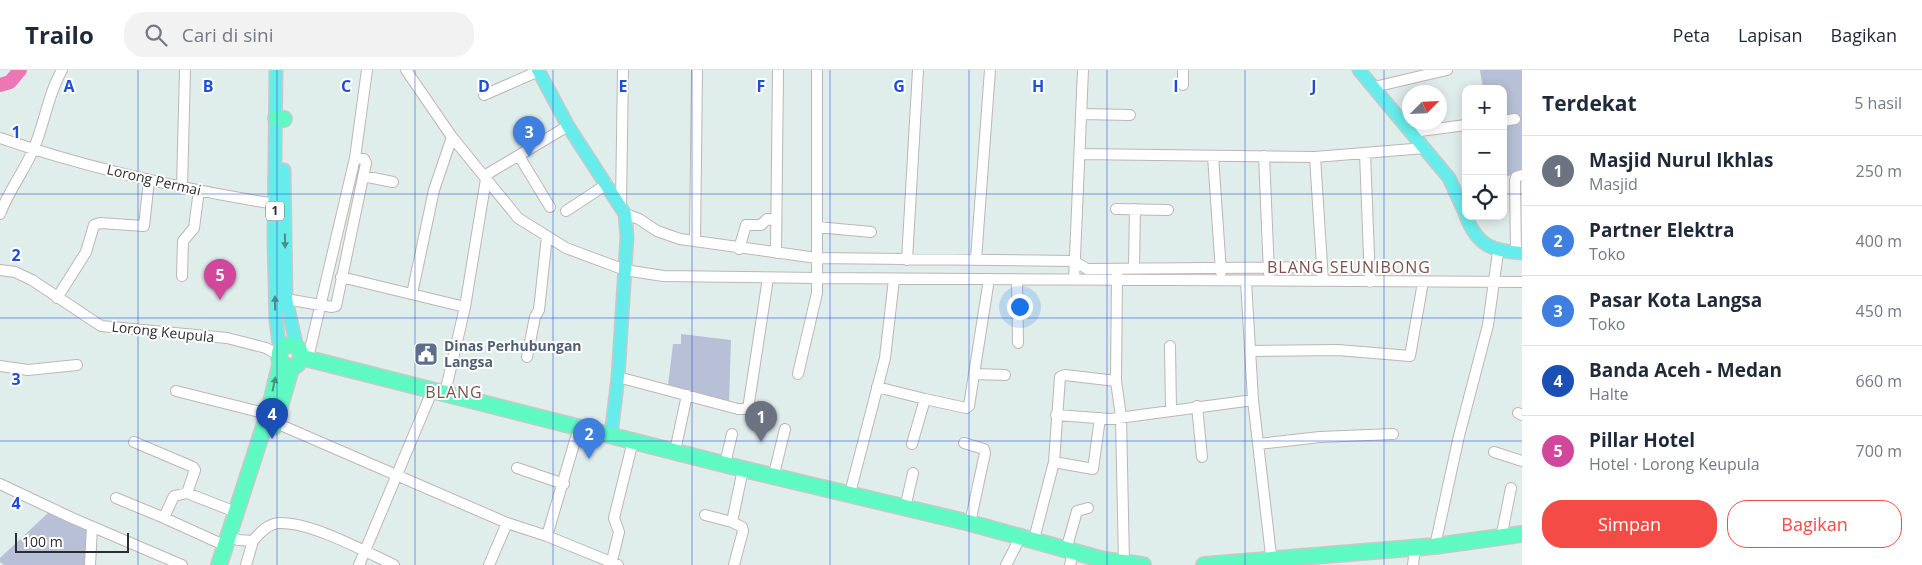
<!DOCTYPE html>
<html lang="id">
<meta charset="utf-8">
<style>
body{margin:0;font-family:"Open Sans",sans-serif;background:#f2f2f3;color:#1f2937}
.controls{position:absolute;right:15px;top:15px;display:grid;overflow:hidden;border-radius:10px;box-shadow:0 2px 12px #0003}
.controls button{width:45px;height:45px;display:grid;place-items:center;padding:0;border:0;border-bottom:1px solid #e0e1e3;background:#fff;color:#1f2937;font:25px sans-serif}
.compass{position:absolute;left:1402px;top:15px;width:45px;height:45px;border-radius:50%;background:#fff;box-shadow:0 2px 12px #0003;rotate:66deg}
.scale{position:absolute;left:15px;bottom:12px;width:114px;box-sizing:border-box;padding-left:5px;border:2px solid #2d2d2d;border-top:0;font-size:14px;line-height:18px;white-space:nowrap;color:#2d2d2d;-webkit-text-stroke:4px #fff;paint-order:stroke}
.you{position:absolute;left:1019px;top:236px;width:18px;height:18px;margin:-12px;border:4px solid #fff;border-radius:50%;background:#1a73e8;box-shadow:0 0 0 8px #1a73e833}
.badge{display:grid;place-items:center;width:32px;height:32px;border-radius:50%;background:#f54b46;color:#fff;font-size:16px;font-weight:700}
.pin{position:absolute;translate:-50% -41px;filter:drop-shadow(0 1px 2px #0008)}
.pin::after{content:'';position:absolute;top:26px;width:18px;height:15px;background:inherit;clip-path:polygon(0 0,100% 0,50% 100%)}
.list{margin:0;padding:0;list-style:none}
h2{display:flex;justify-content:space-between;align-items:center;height:65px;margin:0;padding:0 20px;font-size:21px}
h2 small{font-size:16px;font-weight:400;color:#747a83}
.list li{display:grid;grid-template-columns:32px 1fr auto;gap:15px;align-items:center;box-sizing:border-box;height:70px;padding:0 20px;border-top:1px solid #e0e1e3}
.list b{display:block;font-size:19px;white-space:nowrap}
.list p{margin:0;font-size:16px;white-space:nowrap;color:#747a83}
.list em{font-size:16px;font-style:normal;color:#747a83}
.actions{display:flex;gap:10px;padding:15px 20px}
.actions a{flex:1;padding:11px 0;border:1px solid #f54b46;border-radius:20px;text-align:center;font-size:18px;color:#f54b46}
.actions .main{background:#f54b46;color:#fff}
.icon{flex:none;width:28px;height:28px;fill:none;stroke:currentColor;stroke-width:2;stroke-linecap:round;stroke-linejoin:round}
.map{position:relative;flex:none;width:1522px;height:495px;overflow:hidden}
header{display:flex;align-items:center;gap:30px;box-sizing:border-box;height:70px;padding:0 25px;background:#fff;border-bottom:1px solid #e0e1e3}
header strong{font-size:24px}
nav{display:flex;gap:28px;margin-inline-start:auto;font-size:18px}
.search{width:350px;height:45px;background:#f2f2f3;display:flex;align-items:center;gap:12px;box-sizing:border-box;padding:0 18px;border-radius:20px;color:#747a83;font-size:19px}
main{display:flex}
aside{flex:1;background:#fff}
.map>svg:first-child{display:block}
</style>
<header>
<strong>Trailo</strong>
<div class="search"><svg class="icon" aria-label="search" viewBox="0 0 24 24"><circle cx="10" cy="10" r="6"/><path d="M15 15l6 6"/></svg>Cari di sini</div>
<nav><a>Peta</a><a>Lapisan</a><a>Bagikan</a></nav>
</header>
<main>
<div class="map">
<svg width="1522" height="495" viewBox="0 0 1522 495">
<rect width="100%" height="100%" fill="#e0eeeb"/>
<!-- cemetery -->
<path fill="#b8c0d7" d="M1480,0H1522V103L1503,107V19H1483Z
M681,264L731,270L729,332L668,315L673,274H681Z
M49,442L87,458L86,495H4L0,492V488Z"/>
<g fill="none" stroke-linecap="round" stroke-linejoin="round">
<!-- river -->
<path stroke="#ec77b4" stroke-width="14" d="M0,15L10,12L20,0"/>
<!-- minor casing -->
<g stroke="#c0b4b3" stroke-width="12">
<path id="minor" d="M406,0L452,67L518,148L566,178L625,200L663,206L817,208L1522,212
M1183,15V0
M1374,17L1447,0
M484,25L539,1
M1082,44L1130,45
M1503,51L1515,49
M1412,62L1466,55
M0,68C89,99 182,119 275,134
M1365,83L1370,212
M1080,84L1315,87L1425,78
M519,86L550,137
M1213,86L1221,202
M1264,86L1269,203
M1315,87L1323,211
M363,106L393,112
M484,106L568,56
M182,117L185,0
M621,135L623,0
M1116,139L1168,140
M566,141L607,114
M0,144C9,120 25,100 34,78C45,52 48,24 62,0
M625,144L639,149L657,161L680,169L817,188L1074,191L1087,199L1322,197
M817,157L871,162
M695,171L697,0
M739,179L746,155H761L767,149L776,150
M776,183L778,0
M1516,183L1515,111L1516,107L1522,105
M976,189L990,0
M907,190L918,0
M1134,197L1135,139
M0,200L15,202L32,210L101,256L227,268L266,278L279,285
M1117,204L1116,311L1121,347L1124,493
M182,206L183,171L194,158L199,120
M341,207L465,237
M1017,210L1018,273
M1074,210L1083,0
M1246,211L1253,330L1272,494
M412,224L434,120L452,67
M57,228L86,182L94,155L100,153L144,156L149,110
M286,229L332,237L336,236L366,93L364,89L355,88
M1170,276L1171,340
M1250,281L1338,280L1410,286L1423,212
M527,287L535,247L539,240L547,166
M308,288L355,88L367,0
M0,296L28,300L77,295
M798,304L817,223V0
M975,304L1005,305
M618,307L738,339H748L768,208
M877,317L925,329
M176,321L268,344
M445,323L465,237L486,109
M1197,336L1202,387
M1518,343L1522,345
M1056,345L1111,349L1253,330
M276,353L507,453L547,466L618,495
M134,372L193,397L195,400L187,423L238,443
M964,373L984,379L985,383L970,453
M912,374L925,329L966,338L969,336L989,209
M1258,374L1320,367L1393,364
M675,381L687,325
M1494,382L1522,391
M1054,392L1093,399L1100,348
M725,394L732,364
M517,398L564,414
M774,404L785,359
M0,414L72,448L182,495
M850,423L885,288L894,209
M116,428L162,447L165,445L174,426L187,423
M905,438L913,403
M705,445L732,452
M162,447L226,476
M230,466L238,470L253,471C259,463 270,452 281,453C313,453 364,481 394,495
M547,466L579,357
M1501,468L1511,418
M1034,469L1054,392L1060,307L1065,305L1116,311
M1435,476L1459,366L1488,255L1498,182
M1066,480L1077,441L1088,438
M90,495L92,457
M246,495L253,471
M359,495L433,319
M489,495L507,453
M611,495L619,462L614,448L633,371
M734,495L743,461L742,457L732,452L743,399
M1006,495L1021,466
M1070,495L1073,482
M1413,495L1415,478"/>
</g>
<!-- major casing -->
<g stroke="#c8c8c8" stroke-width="15">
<path id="major" d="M276,0L274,170L276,251L280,281
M538,0L568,56L625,144L627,167L618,307L611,365
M1359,0L1449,108L1466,145
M284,100L286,229L297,278
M1466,146C1477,176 1493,181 1522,183"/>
</g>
<!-- highway casing -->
<g stroke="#c8c8c8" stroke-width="18">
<path id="highway" d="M276,48L284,49
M279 286a11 11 0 1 1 22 0a11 11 0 1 1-22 0Z
M301,287L743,399L970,453L1104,490L1143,495
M274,357L292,296
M219,495L268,344L281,291
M1204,495L1435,476L1522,464"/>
</g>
<!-- minor -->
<use href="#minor" stroke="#fff" stroke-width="10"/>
<!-- major -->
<use href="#major" stroke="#66edeb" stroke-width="12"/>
<!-- highway -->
<use href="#highway" stroke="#5ffac3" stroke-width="15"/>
</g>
<!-- one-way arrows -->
<defs><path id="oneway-solid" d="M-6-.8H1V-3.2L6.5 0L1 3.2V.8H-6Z" transform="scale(1.25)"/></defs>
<g fill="#4a8d8c">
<use href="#oneway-solid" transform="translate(285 171) rotate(89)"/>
<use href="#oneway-solid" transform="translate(275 233) rotate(-91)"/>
</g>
<use fill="#469478" href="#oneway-solid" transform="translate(274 314) rotate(-78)"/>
<!-- grid -->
<path fill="none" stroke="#1d4ed8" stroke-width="1" stroke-opacity="0.55" d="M138,0V495M277,0V495M415,0V495M553,0V495M692,0V495M830,0V495M969,0V495M1107,0V495M1245,0V495M1384,0V495M0,124H1466M1503,124H1522M0,248H1522M0,371H1522"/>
<!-- icons -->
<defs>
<g id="civic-square" transform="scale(1.25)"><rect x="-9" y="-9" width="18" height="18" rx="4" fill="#5c6f8a" stroke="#fff"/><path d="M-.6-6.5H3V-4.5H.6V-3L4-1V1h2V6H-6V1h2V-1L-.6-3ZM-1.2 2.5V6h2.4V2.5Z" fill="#fff"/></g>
</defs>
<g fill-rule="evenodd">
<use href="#civic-square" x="426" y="284"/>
</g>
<g text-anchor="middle" stroke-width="4" stroke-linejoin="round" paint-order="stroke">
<!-- shield labels -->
<rect fill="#fff" stroke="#6c6c6c" stroke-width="1" x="266" y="131.5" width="18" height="19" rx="4"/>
<g font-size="12" font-weight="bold" fill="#2d2d2d">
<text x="275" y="145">1</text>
</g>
<!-- street labels -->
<g font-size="14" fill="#2d2d2d" stroke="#fff">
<text transform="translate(154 110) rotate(13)" y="5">Lorong Permai</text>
<text transform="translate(163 262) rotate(6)" y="5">Lorong Keupula</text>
</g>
<!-- service labels -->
<g font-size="14" font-weight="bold" fill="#4e5e75" stroke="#fff" text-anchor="start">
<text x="444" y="281">Dinas Perhubungan<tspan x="444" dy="16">Langsa</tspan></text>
</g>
<!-- quarter labels -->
<g font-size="16" letter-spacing="1" fill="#7d504e" stroke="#fff">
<text x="1349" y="203">BLANG SEUNIBONG</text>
<text x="454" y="328">BLANG</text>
</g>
</g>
<g font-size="16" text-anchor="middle" font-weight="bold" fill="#1d4ed8" stroke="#fff" stroke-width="4" stroke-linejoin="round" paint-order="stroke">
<text x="69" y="22">A</text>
<text x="208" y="22">B</text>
<text x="346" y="22">C</text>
<text x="484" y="22">D</text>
<text x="623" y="22">E</text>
<text x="761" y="22">F</text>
<text x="899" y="22">G</text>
<text x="1038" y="22">H</text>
<text x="1176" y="22">I</text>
<text x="1314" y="22">J</text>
<text x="16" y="68">1</text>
<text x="16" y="191">2</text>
<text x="16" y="315">3</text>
<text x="16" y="439">4</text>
</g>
</svg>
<div class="controls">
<button>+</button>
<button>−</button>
<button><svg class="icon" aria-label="locate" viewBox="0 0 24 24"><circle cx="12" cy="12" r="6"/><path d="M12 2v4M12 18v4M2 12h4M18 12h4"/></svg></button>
</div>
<svg class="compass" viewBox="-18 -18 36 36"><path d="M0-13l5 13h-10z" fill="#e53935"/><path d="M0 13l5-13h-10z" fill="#747a83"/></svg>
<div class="scale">100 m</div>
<div class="you"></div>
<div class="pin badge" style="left:761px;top:372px;background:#6b7280">1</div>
<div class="pin badge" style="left:589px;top:389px;background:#3f7fe0">2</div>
<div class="pin badge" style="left:529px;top:87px;background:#3f7fe0">3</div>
<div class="pin badge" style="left:272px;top:369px;background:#1a4fb4">4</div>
<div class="pin badge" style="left:220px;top:230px;background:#d1479c">5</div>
</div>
<aside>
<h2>Terdekat<small>5 hasil</small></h2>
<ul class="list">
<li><span class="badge" style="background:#6b7280">1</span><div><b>Masjid Nurul Ikhlas</b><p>Masjid</p></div><em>250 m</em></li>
<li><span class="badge" style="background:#3f7fe0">2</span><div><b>Partner Elektra</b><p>Toko</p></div><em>400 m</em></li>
<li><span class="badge" style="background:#3f7fe0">3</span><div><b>Pasar Kota Langsa</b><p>Toko</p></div><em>450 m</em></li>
<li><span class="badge" style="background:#1a4fb4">4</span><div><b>Banda Aceh - Medan</b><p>Halte</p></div><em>660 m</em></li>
<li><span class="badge" style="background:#d1479c">5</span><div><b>Pillar Hotel</b><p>Hotel · Lorong Keupula</p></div><em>700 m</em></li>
</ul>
<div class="actions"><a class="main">Simpan</a><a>Bagikan</a></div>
</aside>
</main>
